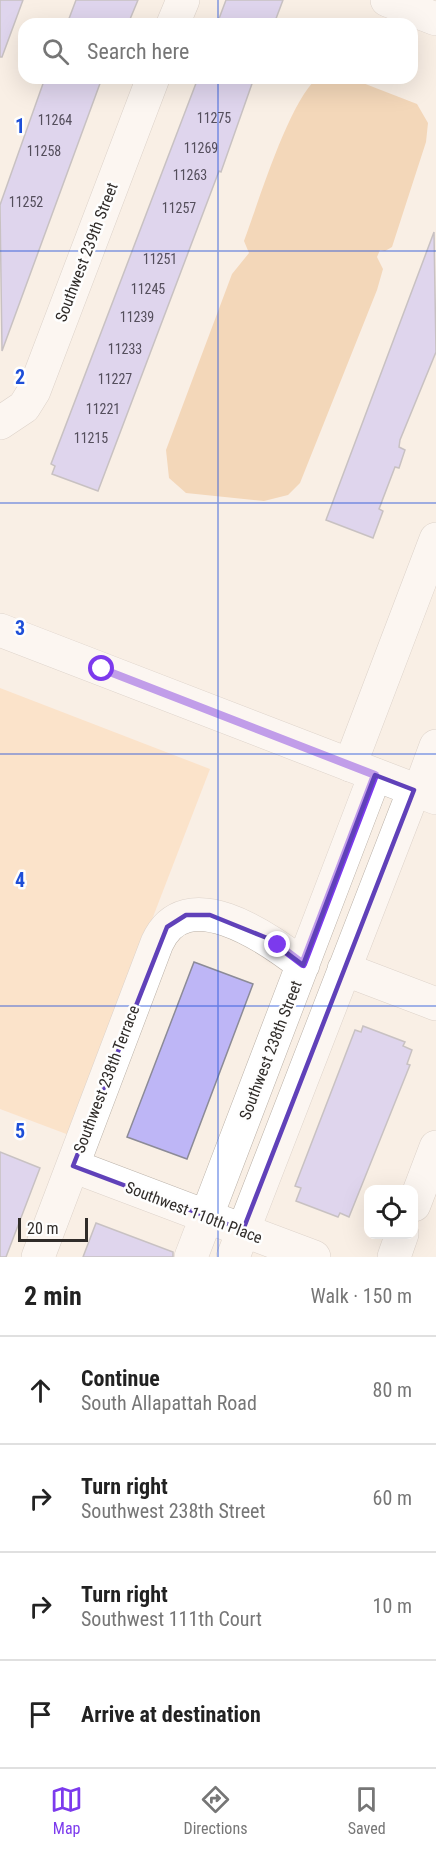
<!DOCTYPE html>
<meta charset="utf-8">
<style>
body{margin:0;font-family:"Roboto Condensed",sans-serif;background:#f6f6f6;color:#222}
.controls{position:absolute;right:18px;bottom:18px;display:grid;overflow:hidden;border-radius:12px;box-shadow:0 6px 24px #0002}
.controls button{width:54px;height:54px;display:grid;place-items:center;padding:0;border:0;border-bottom:2px solid #e0e0e0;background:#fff;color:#222;font:30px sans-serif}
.scale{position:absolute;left:18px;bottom:15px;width:70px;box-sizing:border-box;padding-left:6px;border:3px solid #302c29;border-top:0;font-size:16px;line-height:21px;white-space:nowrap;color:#302c29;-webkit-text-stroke:4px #fefefe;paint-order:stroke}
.stop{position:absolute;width:18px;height:18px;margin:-14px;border:4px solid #7c3aed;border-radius:50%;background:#fff}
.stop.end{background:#7c3aed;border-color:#fff;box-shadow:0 2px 6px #0008}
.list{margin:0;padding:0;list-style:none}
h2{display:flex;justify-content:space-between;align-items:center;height:78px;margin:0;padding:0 24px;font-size:26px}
h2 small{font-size:20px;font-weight:400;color:#767676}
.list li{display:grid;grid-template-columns:39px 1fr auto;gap:18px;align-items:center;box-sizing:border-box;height:108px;padding:0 24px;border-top:2px solid #e0e0e0}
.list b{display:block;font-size:22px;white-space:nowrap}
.list p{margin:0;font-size:20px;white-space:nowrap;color:#767676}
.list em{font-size:20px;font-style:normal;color:#767676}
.icon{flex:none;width:33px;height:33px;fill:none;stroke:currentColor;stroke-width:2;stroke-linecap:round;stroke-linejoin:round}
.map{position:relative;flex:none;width:436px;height:1257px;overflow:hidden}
.search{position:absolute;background:#fff;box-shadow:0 6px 24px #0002;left:18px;right:18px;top:18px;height:66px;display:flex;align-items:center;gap:15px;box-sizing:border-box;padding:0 21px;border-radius:18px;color:#767676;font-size:22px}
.sheet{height:510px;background:#fff}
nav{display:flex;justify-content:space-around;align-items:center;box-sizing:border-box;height:84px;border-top:2px solid #e0e0e0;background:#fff;font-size:16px;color:#767676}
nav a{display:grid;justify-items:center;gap:3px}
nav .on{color:#7c3aed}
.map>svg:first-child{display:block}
</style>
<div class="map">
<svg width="436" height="1257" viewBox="0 0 436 1257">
<rect width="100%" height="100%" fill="#f9efe5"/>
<!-- green -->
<path fill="#fdd4a9" d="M0,688L210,769L69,1135L0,1109Z"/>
<!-- water -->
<path fill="#ebba84" d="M317,78H350L417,104L428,123L426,142L392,247L385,251L380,250L377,257L383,269L377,290L300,483L288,495L264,501L186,493L169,478L166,450L232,274L249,253L244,241C259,201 288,104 317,78Z"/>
<!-- building -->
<path fill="#beb6f6" stroke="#8c8b97" stroke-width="1.5" d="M0,0H23L2,57H0Z
M76,0H138L128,24H67Z
M226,0H283L274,24H217Z
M45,78H102L2,351L0,205Z
M198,78H254L221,172L219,171L98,491L52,474L55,466L51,464Z
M434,232L436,352L400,440L399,447L405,450L399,468L395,467L379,509L383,511L373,538L326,520Z
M194,962L253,984L187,1159L127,1137Z
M363,1026L405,1042L403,1046L412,1050L407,1064L410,1065L349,1217L340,1213L338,1217L296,1201L301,1188L295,1186L355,1030L361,1032Z
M0,1152L40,1168L6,1257H0Z
M96,1223L173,1252V1257H83Z"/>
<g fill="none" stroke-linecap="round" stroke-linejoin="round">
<!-- minor casing -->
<g stroke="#bab1a8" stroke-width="34">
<path id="minor" d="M387,0L436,19
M173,24L183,0
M0,423L24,407L34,391L153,78
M350,765L436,539
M419,792L436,746
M344,969L436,1004
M73,1166L314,1257
M414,1205L436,1147
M38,1257L157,943C185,880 267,937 303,965
M191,1257L375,775
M233,1257L414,790
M394,1257L402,1234"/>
</g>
<!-- major casing -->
<g stroke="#bab1a8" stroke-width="34">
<path id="major" d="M0,630L436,798"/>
</g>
<!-- minor -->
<use href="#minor" stroke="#fff" stroke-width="33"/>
<!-- major -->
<use href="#major" stroke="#fff" stroke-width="33"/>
</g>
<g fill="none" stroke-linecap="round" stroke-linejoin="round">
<!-- route -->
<path stroke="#7c3aed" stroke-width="8" d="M102,669L375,775L303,964L278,945"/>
</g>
<!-- marked area -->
<path d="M0 0H436V1257H0ZM375,775L414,790L243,1230L73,1166L167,927L186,915H210L267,938L303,965Z" fill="#f9efe5" fill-opacity=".55" fill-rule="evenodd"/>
<path fill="none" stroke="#6041b9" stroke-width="4.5" stroke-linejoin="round" d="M375,775L414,790L243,1230L73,1166L167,927L186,915H210L267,938L303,965Z"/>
<!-- grid -->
<path fill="none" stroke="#1d4ed8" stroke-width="1.5" stroke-opacity="0.55" d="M218,0V24M218,78V1257M0,251H436M0,503H436M0,754H436M0,1006H436"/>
<g text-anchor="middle" stroke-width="5" stroke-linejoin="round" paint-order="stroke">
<!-- number labels -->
<g font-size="14" fill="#544e5c">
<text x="214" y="123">11275</text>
<text x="55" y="125">11264</text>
<text x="201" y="153">11269</text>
<text x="44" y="156">11258</text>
<text x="190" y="180">11263</text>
<text x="26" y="207">11252</text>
<text x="179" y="213">11257</text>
<text x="160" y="264">11251</text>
<text x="148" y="294">11245</text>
<text x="137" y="322">11239</text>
<text x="125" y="354">11233</text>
<text x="115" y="384">11227</text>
<text x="103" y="414">11221</text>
<text x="91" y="443">11215</text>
</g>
<!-- street labels -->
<g font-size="16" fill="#302c29" stroke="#fefefe">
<text transform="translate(86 252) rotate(-69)" y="6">Southwest 239th Street</text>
<text transform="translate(270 1050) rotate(-69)" y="6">Southwest 238th Street</text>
<text transform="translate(106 1079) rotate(-69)" y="6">Southwest 238th Terrace</text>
<text transform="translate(194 1212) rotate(21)" y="6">Southwest 110th Place</text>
</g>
</g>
<g font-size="20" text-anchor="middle" font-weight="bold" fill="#1d4ed8" stroke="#fefefe" stroke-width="5" stroke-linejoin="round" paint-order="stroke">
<text x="20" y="133">1</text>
<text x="20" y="384">2</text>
<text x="20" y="635">3</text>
<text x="20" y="887">4</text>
<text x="20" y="1138">5</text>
</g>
</svg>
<div class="controls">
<button><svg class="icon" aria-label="locate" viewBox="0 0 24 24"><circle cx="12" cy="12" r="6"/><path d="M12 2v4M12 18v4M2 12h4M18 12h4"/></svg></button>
</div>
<div class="scale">20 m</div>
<div class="stop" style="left:102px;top:669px"></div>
<div class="stop end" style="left:278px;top:945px"></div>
<div class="search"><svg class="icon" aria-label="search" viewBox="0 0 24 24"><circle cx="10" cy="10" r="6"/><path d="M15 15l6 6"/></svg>Search here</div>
</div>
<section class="sheet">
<h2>2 min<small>Walk · 150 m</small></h2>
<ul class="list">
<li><svg class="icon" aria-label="ahead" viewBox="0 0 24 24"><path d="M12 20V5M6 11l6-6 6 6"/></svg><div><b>Continue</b><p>South Allapattah Road</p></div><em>80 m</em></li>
<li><svg class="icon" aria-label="right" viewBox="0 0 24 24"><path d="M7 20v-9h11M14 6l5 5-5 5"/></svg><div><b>Turn right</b><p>Southwest 238th Street</p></div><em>60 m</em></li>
<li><svg class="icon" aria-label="right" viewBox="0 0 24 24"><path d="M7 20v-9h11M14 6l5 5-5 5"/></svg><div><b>Turn right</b><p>Southwest 111th Court</p></div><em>10 m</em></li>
<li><svg class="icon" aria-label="arrive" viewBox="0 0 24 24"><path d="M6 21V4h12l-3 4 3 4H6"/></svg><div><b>Arrive at destination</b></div></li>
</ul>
</section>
<nav>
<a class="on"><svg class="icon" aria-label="map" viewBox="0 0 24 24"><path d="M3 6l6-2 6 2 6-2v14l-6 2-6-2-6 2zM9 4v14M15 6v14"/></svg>Map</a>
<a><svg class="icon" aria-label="directions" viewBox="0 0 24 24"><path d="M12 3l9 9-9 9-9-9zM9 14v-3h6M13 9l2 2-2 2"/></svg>Directions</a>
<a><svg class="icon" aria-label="saved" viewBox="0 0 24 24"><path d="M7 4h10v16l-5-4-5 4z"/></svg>Saved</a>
</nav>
